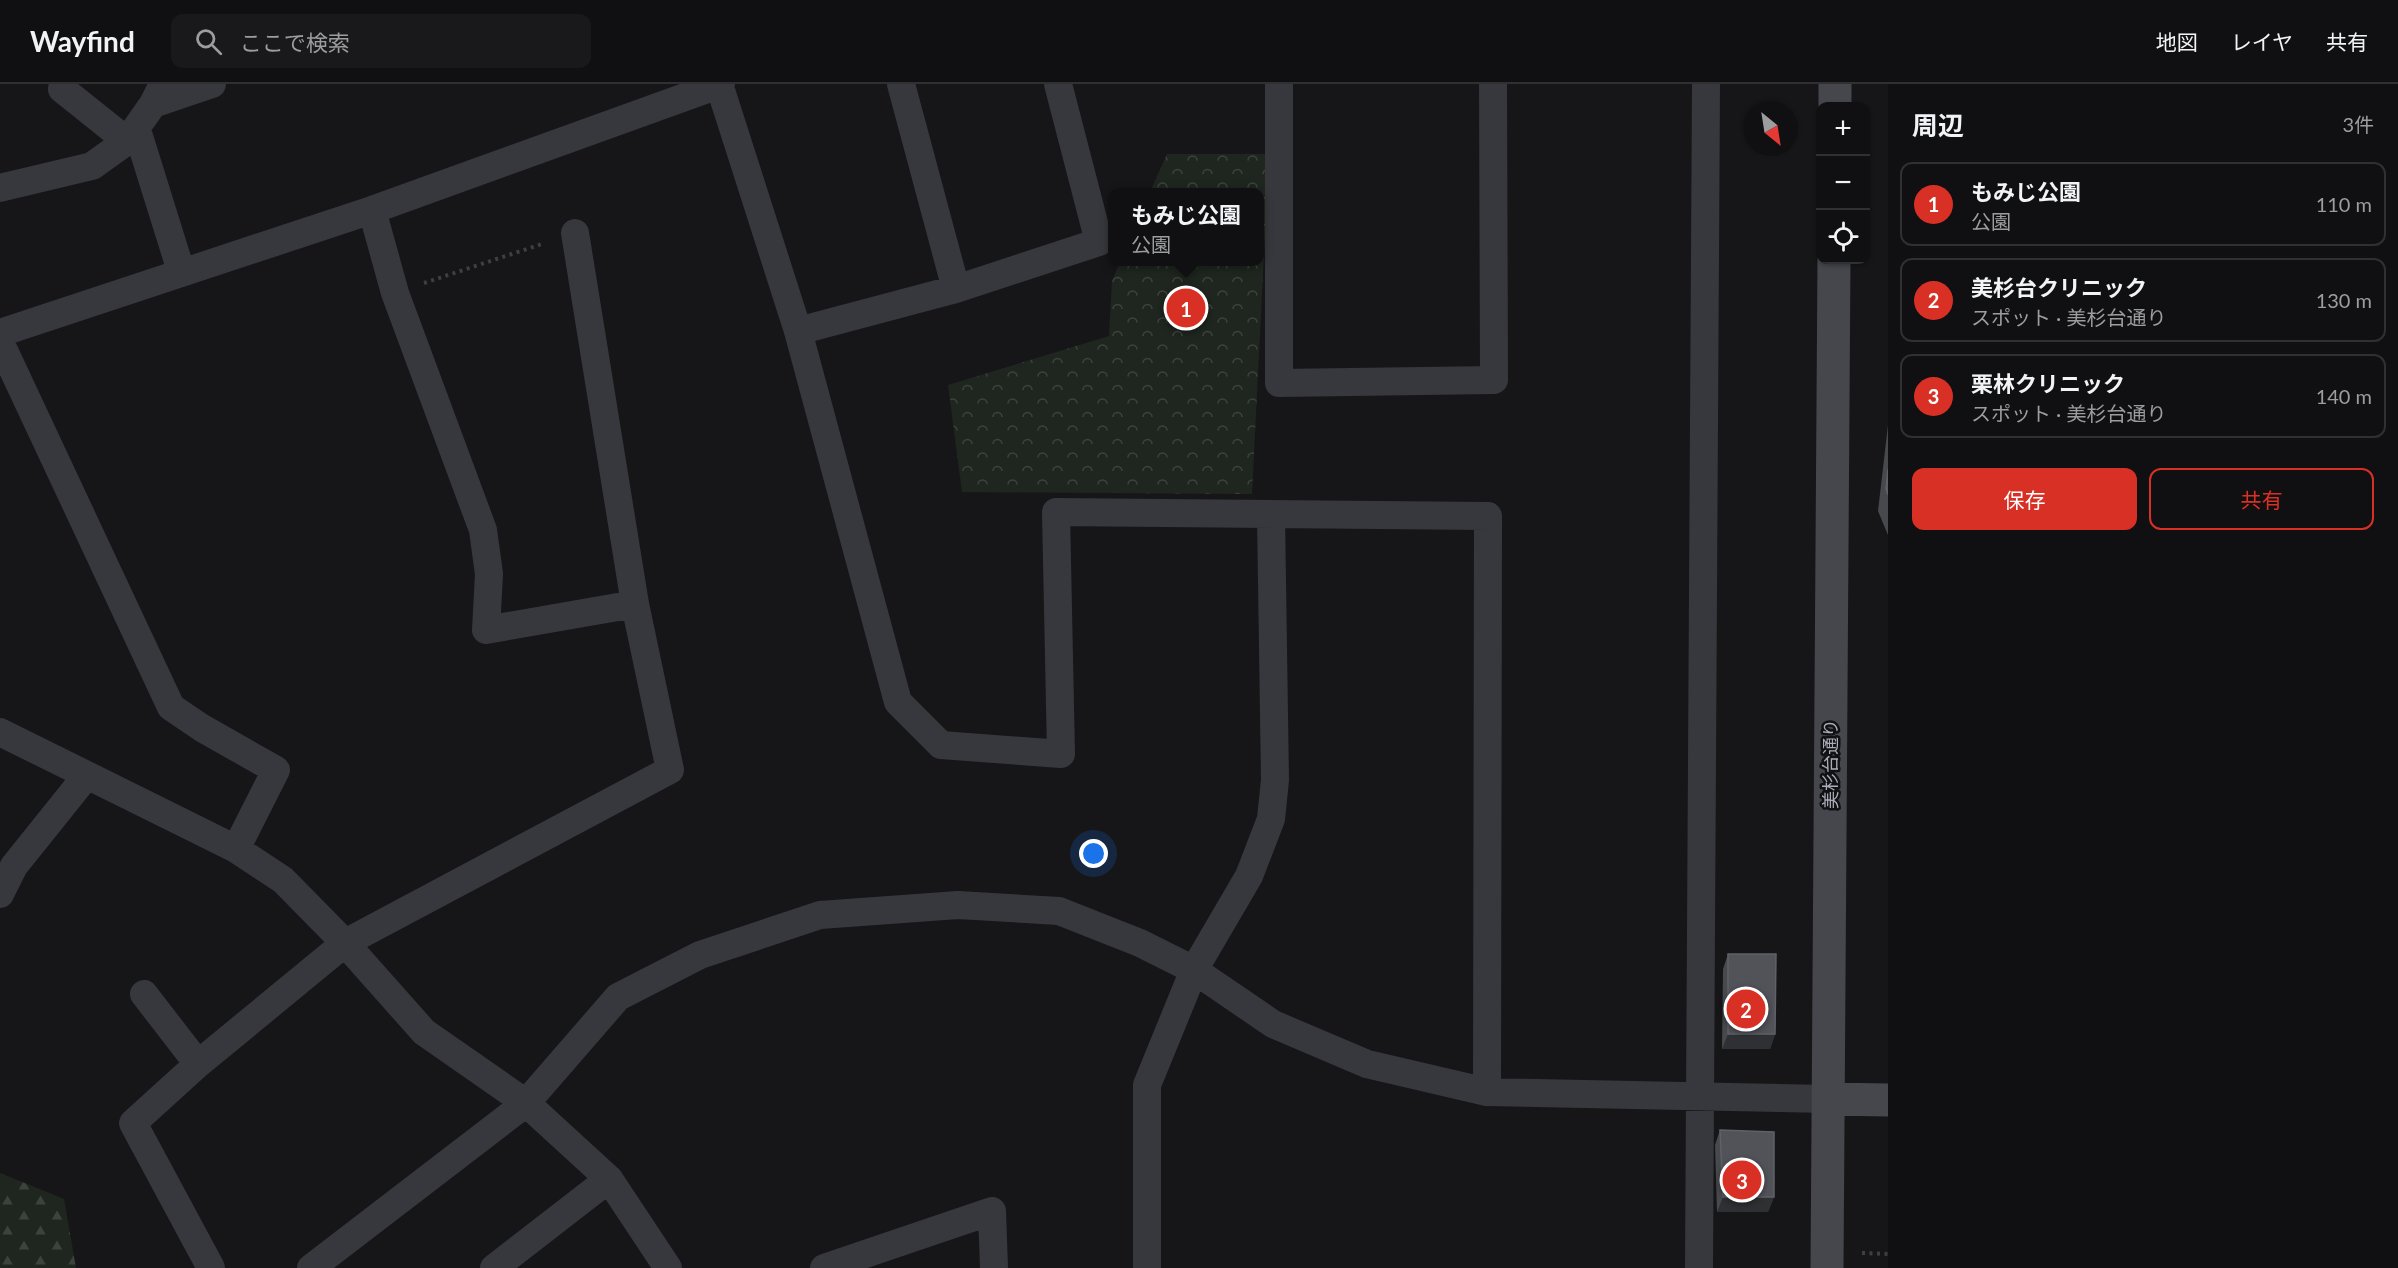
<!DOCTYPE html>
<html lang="ja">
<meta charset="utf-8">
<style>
body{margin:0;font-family:Lato,"Noto Sans JP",sans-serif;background:#19191b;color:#f1f3f6}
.controls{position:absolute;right:18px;top:18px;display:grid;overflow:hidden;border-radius:12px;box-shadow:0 2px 4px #0004}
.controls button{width:54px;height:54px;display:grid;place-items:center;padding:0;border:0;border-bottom:2px solid #303032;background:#101012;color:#f1f3f6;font:30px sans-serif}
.compass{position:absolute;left:1744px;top:18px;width:54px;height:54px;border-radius:50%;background:#101012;box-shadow:0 2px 4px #0004;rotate:150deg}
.you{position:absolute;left:1094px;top:770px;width:21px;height:21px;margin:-15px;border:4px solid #fff;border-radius:50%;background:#1a73e8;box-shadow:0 0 0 9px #1a73e833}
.badge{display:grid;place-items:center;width:39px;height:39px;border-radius:50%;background:#d93025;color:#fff;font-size:20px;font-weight:700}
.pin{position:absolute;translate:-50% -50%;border:3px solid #fff;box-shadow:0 2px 6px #0006}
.popup{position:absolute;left:1108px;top:104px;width:156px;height:78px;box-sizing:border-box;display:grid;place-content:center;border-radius:12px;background:#101012;filter:drop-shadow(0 2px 4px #0005);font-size:20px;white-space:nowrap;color:#9c9d9f}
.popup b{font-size:22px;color:#f1f3f6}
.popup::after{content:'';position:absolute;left:50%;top:100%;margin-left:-12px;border:12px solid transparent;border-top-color:#101012}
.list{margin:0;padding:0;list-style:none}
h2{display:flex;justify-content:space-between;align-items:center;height:78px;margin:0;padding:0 24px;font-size:26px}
h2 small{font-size:20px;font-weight:400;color:#9c9d9f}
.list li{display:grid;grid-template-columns:39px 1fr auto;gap:18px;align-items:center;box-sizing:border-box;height:84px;margin:0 12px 12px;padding:0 12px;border:2px solid #303032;border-radius:12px}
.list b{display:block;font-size:22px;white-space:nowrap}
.list p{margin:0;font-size:20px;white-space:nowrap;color:#9c9d9f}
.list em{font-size:20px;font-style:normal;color:#9c9d9f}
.actions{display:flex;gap:12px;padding:18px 24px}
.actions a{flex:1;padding:14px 0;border:2px solid #d93025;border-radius:12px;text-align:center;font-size:21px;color:#d93025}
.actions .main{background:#d93025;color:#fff}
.icon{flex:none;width:33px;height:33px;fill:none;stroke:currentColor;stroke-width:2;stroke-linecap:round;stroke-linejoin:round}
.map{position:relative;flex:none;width:1888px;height:1184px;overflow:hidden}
header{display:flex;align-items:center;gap:36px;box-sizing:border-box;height:84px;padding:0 30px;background:#101012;border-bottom:2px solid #303032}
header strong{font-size:28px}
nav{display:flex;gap:33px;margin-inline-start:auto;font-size:21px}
.search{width:420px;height:54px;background:#19191b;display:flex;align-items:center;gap:15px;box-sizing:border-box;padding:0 21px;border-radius:12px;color:#9c9d9f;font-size:22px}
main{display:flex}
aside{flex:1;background:#101012}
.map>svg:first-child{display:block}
</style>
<header>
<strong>Wayfind</strong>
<div class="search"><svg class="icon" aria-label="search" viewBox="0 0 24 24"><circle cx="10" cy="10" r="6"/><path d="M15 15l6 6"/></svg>ここで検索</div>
<nav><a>地図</a><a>レイヤ</a><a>共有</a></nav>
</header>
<main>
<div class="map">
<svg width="1888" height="1184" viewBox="0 0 1888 1184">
<defs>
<pattern id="forest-firs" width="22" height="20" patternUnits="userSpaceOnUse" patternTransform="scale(1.5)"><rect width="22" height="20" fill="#1e261f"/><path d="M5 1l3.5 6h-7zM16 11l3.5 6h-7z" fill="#3c433d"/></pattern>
<pattern id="park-crowns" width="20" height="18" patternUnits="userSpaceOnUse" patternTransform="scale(1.5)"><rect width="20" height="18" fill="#1e261f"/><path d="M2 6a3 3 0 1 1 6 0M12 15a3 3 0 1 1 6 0" fill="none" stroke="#3c433d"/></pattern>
</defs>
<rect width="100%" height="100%" fill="#161618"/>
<!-- forest -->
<path fill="url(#forest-firs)" d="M0,1089L64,1115L76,1184H0Z"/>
<!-- park -->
<path fill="url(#park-crowns)" d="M1167,70H1269L1252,410L962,408L948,301L1109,252L1112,197L1120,178H1260V109L1150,108Z"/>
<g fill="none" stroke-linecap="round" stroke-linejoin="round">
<!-- path -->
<path stroke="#3d3f44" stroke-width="4" stroke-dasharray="3 4.5" stroke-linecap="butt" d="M424,199L545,159
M1862,1169L1888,1170"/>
<!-- street -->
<path stroke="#37383d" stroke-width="28" d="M63,0L62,5L127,57
M719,0L798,247L898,618L941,661L1061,670L1056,428L1488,432L1487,1008
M901,0L956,205
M1279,0V299L1494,296L1493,0
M153,20L212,0
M137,46L181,187
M0,104L92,82L127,57L153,20L163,0
M372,126L395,209L483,446L489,490L486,546L635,520
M798,247L956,205L1099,158L1058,0
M0,249L372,126L721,0
M0,258L171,623L202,644L276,686L236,765
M0,648L236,765L283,796L345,859L424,948L526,1019L609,1095L668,1184
M0,810L14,782L87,691
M144,910L198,980
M211,1184L133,1039L198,980L345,859L670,686L635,520L575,149
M311,1184L526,1019L618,913L700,871L820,831L958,821L1059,827L1140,859L1194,886L1273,940L1367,980L1487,1008L1829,1015
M494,1184L609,1095
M824,1184L992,1127L994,1184
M1147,1184V1001L1194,886L1249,792L1271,735L1275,696L1271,431
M1699,1184L1706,0"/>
<!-- secondary -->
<path stroke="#45474d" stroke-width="33" d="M1835,22V0
M1829,1015L1888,1016
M1827,1184L1834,176"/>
</g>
<!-- wall -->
<path fill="#47494d" d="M1888,341V451L1878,427Z
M1728,870L1775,950L1770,965H1722L1723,885Z
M1720,1046L1774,1113L1768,1128H1717L1715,1061Z"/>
<!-- shaded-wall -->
<path fill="#2f3033" d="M1728,950H1775L1770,965H1722Z
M1723,1113H1774L1768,1128H1717Z"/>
<!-- building -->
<path fill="#525359" stroke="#5f6168" stroke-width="1.5" d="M1888,385V411L1886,405Z
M1728,870H1776L1775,950H1728Z
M1720,1046L1774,1048V1113H1723Z"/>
<g text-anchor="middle" stroke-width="5" stroke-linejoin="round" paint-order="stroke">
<!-- street labels -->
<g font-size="18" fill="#a8adb8" stroke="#111113">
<text transform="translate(1831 680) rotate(-90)" y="6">美杉台通り</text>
</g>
</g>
</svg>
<div class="controls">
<button>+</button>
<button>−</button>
<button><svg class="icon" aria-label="locate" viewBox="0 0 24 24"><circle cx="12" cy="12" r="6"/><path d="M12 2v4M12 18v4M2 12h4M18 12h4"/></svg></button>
</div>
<svg class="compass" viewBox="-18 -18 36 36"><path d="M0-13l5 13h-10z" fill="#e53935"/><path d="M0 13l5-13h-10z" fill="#9c9d9f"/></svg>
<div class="you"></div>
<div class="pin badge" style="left:1186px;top:224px">1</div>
<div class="popup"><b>もみじ公園</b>公園</div>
<div class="pin badge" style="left:1746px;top:925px">2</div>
<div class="pin badge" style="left:1742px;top:1096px">3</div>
</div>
<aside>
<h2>周辺<small>3件</small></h2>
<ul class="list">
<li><span class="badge">1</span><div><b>もみじ公園</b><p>公園</p></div><em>110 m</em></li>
<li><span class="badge">2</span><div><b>美杉台クリニック</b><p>スポット · 美杉台通り</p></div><em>130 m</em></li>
<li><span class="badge">3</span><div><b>栗林クリニック</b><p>スポット · 美杉台通り</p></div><em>140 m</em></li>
</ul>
<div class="actions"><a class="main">保存</a><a>共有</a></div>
</aside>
</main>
